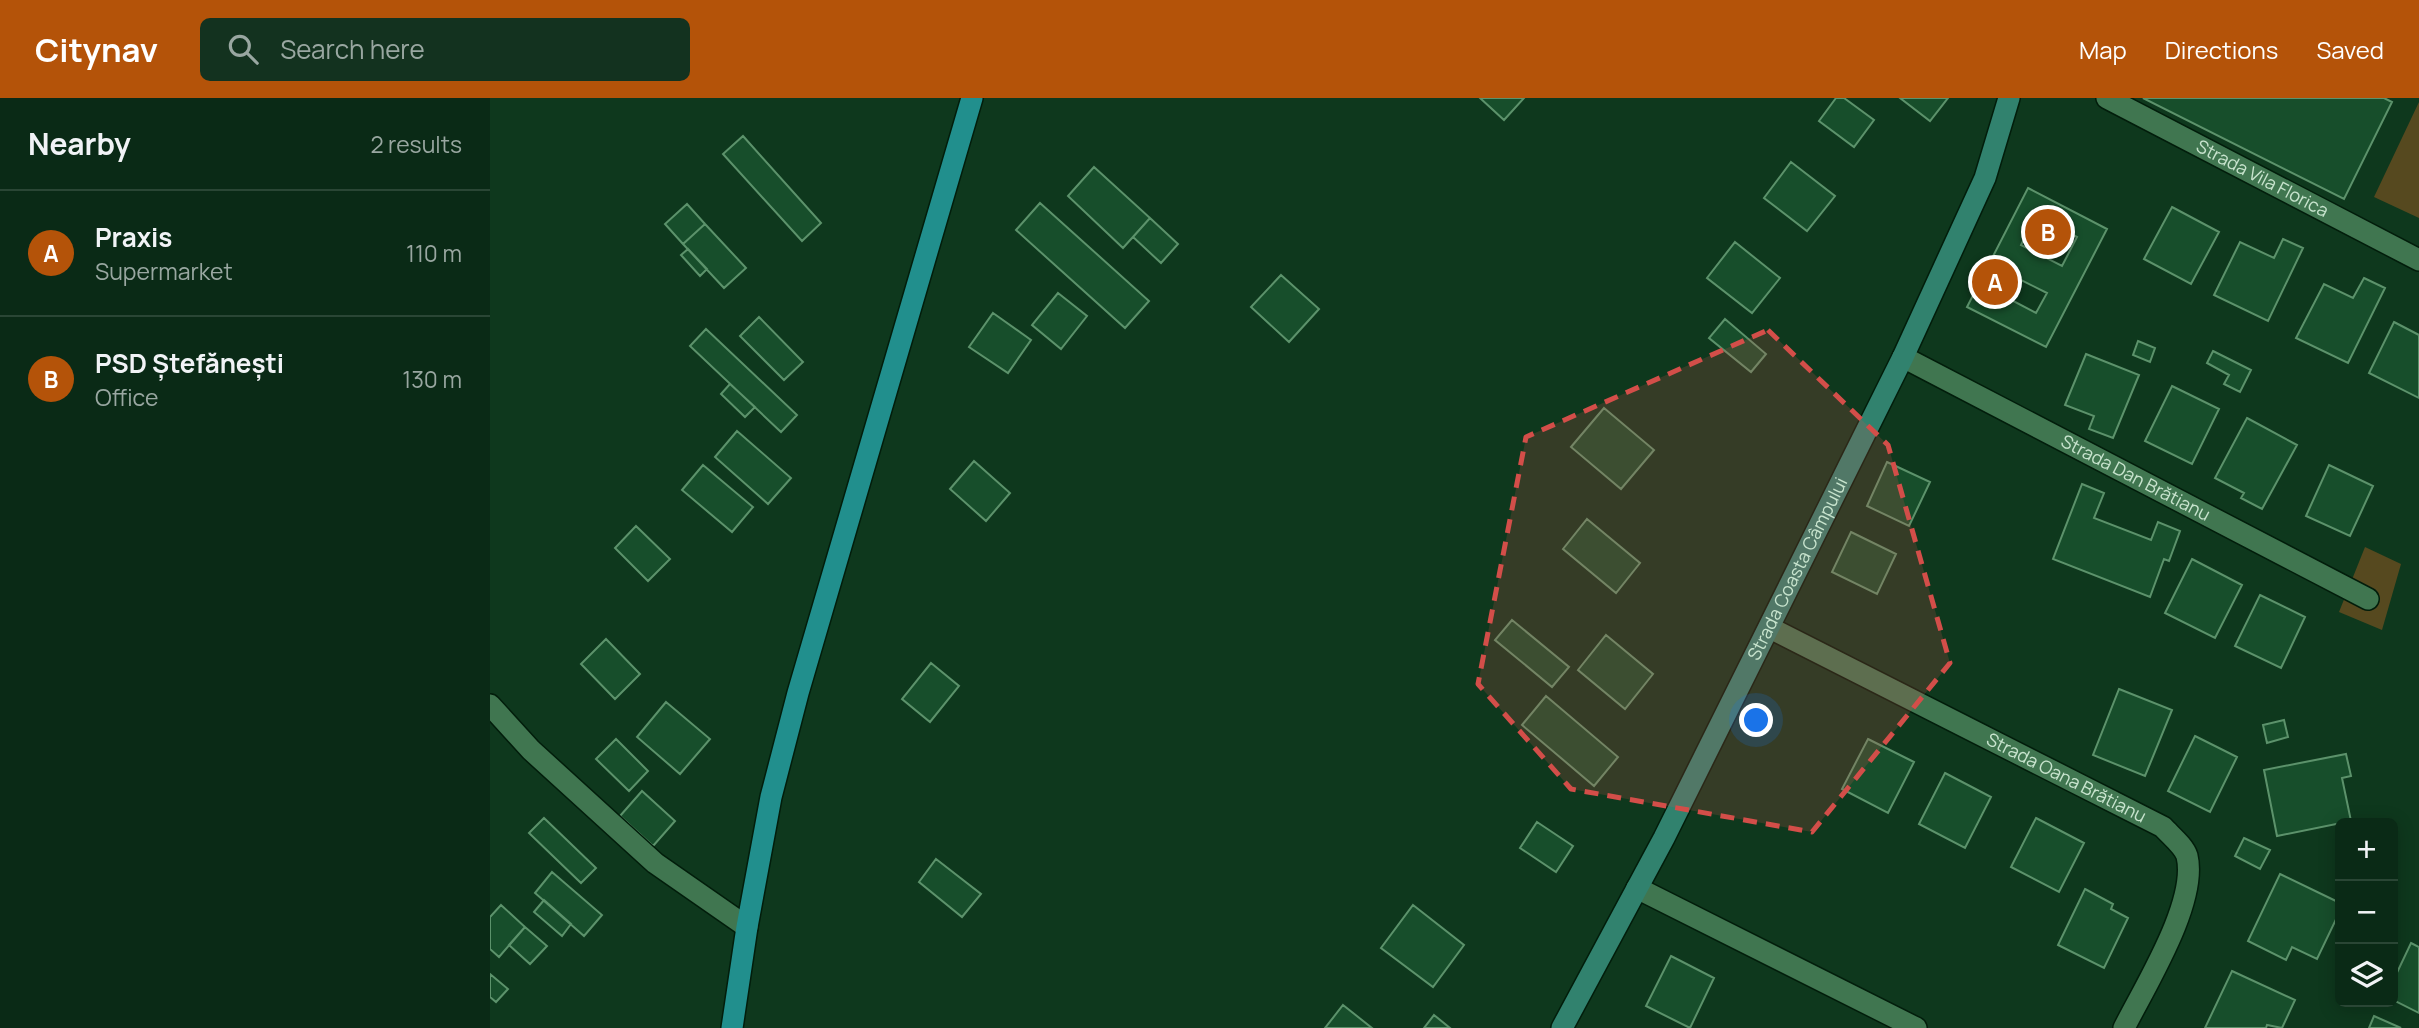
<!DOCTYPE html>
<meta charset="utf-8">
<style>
body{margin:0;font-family:Manrope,sans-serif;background:#13321f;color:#f1f3f6}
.controls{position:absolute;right:21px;bottom:21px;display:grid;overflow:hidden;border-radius:10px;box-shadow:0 4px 18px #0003}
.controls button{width:63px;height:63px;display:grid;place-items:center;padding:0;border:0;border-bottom:2px solid #2a4635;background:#0a2a16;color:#f1f3f6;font:35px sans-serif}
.you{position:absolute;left:1267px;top:623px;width:24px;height:24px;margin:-18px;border:5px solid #fff;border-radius:50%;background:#1a73e8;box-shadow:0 0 0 10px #1a73e833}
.badge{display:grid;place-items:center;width:46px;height:46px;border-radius:50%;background:#b45309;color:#fff;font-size:23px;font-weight:700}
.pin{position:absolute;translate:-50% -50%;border:4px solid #fff;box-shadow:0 2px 7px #0006}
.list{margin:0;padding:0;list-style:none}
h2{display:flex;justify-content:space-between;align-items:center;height:91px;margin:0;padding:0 28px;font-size:30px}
h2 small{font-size:23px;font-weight:400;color:#99a7a1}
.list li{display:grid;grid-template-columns:46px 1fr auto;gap:21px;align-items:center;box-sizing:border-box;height:126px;padding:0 28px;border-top:2px solid #2a4635}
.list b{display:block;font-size:26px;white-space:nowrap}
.list p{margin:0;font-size:23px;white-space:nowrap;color:#99a7a1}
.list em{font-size:23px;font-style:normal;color:#99a7a1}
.icon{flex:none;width:38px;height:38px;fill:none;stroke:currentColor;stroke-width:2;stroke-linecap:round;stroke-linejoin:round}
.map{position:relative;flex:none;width:1929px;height:930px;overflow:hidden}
header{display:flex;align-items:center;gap:42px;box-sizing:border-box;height:98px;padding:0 35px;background:#b45309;color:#fff}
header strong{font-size:33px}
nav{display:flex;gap:38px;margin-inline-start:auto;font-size:24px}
.search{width:490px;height:63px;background:#13321f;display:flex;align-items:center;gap:18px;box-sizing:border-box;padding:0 24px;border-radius:10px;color:#99a7a1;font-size:26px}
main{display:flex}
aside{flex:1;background:#0a2a16}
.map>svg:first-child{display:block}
</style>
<header>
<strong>Citynav</strong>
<div class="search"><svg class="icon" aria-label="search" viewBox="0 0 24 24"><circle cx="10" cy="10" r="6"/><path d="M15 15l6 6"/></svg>Search here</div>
<nav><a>Map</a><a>Directions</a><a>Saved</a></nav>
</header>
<main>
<aside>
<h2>Nearby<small>2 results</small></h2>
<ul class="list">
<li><span class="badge">A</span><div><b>Praxis</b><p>Supermarket</p></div><em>110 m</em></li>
<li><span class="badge">B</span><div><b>PSD Ștefănești</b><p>Office</p></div><em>130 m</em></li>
</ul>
</aside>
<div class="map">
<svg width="1929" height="930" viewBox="0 0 1929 930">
<rect width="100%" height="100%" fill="#0e381d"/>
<!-- green -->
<path fill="#56491f" d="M1929,4V120L1884,99Z
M1875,449L1911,466L1892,532L1849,514Z"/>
<!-- building -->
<path fill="#174e2b" stroke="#5c926b" stroke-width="2" fill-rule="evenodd" d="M990,0H1034L1014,22Z
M1346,0H1354L1384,22L1364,49L1329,23Z
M1410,0H1458L1440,23Z
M1653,0H1894L1902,4L1854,101Z
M253,38L331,125L312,143L233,56Z
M1301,64L1345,98L1317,133L1274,100Z
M604,69L660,120L633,150L578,98Z
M1538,90L1617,131L1556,249L1477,209ZM1546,117L1587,139L1572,168L1531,147ZM1519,176L1557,195L1546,215L1508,195Z
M550,105L659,203L635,230L526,132Z
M197,106L215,126L193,146L175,126Z
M1682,109L1729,134L1701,186L1654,161Z
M660,120L688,146L671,165L643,139Z
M215,126L256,170L234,190L193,146Z
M1793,141L1813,150L1778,223L1724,197L1750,144L1784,160Z
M1245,144L1290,180L1262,215L1217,180Z
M198,151L217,171L210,178L191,157Z
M791,177L829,211L799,244L761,209Z
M1874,180L1895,190L1858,265L1806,240L1834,186L1863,200Z
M568,195L597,218L571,251L542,227Z
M503,215L541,242L518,275L479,249Z
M269,219L313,264L294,282L250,238Z
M1235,221L1276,256L1261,274L1219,240Z
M1904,224L1929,237V300L1879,275Z
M216,231L307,317L291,334L200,248Z
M1648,243L1665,250L1660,264L1643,257Z
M1723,253L1761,272L1750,294L1734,286L1739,277L1717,265Z
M1596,256L1649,277L1623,340L1599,331L1604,318L1575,307Z
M240,286L265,309L255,319L231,296Z
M1682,288L1729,311L1702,366L1655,343Z
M1114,310L1164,352L1131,391L1081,349Z
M1757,320L1807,347L1772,411L1751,400L1754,395L1725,380Z
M247,333L301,380L278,406L225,359Z
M484,363L520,395L496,423L460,391Z
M1397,364L1440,384L1419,428L1377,408Z
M213,367L263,409L242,434L192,392Z
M1839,367L1883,388L1860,438L1816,418Z
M1592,386L1614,395L1604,420L1661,442L1668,424L1690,433L1679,463L1674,461L1660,499L1563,461Z
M1097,421L1150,465L1126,495L1073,451Z
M146,428L180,461L158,483L125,450Z
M1361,434L1406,456L1387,496L1342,474Z
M1702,461L1752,487L1725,540L1675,515Z
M1770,497L1815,519L1791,570L1745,548Z
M1022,522L1079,569L1062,589L1005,542Z
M1116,537L1163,576L1135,611L1088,572Z
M116,541L150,576L125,601L91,566Z
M441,565L469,588L440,624L412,601Z
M1629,591L1682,612L1655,678L1603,657Z
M1056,598L1128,659L1104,688L1032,627Z
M176,604L220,641L190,676L147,639Z
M1794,622L1798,639L1777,645L1773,627Z
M1705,638L1747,659L1720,714L1678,693Z
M126,641L158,673L139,693L106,661Z
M1378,641L1424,664L1398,715L1352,691Z
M1856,656L1861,678L1852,680L1861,723L1787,738L1774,672Z
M1455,675L1501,699L1475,750L1429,726Z
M152,693L185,723L163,748L130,718Z
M54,720L106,770L91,785L39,735Z
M1546,720L1594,745L1569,794L1521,769Z
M1047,724L1083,748L1066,774L1030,750Z
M1754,740L1780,752L1770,771L1745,758Z
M446,761L491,796L472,819L429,784Z
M62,774L112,817L94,838L45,795Z
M1790,776L1850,805V813L1827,861L1802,849L1796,862L1758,843Z
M1595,791L1623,806L1621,811L1638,820L1614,870L1568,847Z
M54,802L81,826L72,838L44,814Z
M11,807L35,829L9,859L0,851V819Z
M923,807L974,847L943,889L891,850Z
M35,829L57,848L40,866L19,847Z
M1921,845L1929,849V915L1903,902V883Z
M1181,858L1224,880L1200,930L1156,908Z
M1742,873L1805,902L1792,930L1777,927L1776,930H1715Z
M0,876L18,891L6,904L0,899Z
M853,907L882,930H835Z
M944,917L960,930H934Z
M1884,918L1911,930H1879Z"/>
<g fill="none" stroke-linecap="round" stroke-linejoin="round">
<!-- street casing -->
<g stroke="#021d0b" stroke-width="24">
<g id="street">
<path id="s1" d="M1617,0L1929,162"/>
<path id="s2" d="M1413,259L1878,501"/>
<path id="s3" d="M1280,530L1673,729C1680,737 1694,748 1697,758C1708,804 1655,888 1634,930"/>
<path d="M0,607L41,652L165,765L257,829"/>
<path d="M1147,790L1426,930"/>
</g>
</g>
<!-- secondary casing -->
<g stroke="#021d0b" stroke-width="24">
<g id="secondary">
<path id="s4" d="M1072,930L1174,740L1413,259L1495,80L1519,0"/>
</g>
</g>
<!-- primary casing -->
<g stroke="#021d0b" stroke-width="24">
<path id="primary" d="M242,930L257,829L281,699L308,595L482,0"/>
</g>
<!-- street -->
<use href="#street" stroke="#407650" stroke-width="21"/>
<!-- secondary -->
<use href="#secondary" stroke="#31826e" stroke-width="21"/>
<!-- primary -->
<use href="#primary" stroke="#218f8d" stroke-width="21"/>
</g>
<!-- marked area -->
<path fill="#d34e49" fill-opacity="0.2" stroke="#d34e49" stroke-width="5" stroke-dasharray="14 9" stroke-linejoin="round" d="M1278,232L1398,347L1460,565L1322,734L1081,691L988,586L1036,339Z"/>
<g text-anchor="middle" stroke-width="6" stroke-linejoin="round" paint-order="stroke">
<!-- street labels -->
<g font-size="18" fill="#c8e4ce" stroke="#0e381d">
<text dy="6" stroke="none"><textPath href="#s1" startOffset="175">Strada Vila Florica</textPath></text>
<text dy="6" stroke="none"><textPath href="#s2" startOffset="262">Strada Dan Brătianu</textPath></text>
<text dy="6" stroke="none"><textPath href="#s4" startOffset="516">Strada Coasta Câmpului</textPath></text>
<text dy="6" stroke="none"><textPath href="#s3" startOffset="332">Strada Oana Brătianu</textPath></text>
</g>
</g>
</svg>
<div class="controls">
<button>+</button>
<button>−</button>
<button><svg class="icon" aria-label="layers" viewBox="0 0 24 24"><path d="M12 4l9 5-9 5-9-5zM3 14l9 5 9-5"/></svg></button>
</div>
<div class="you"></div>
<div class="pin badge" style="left:1505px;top:184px">A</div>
<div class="pin badge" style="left:1558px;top:134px">B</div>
</div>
</main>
